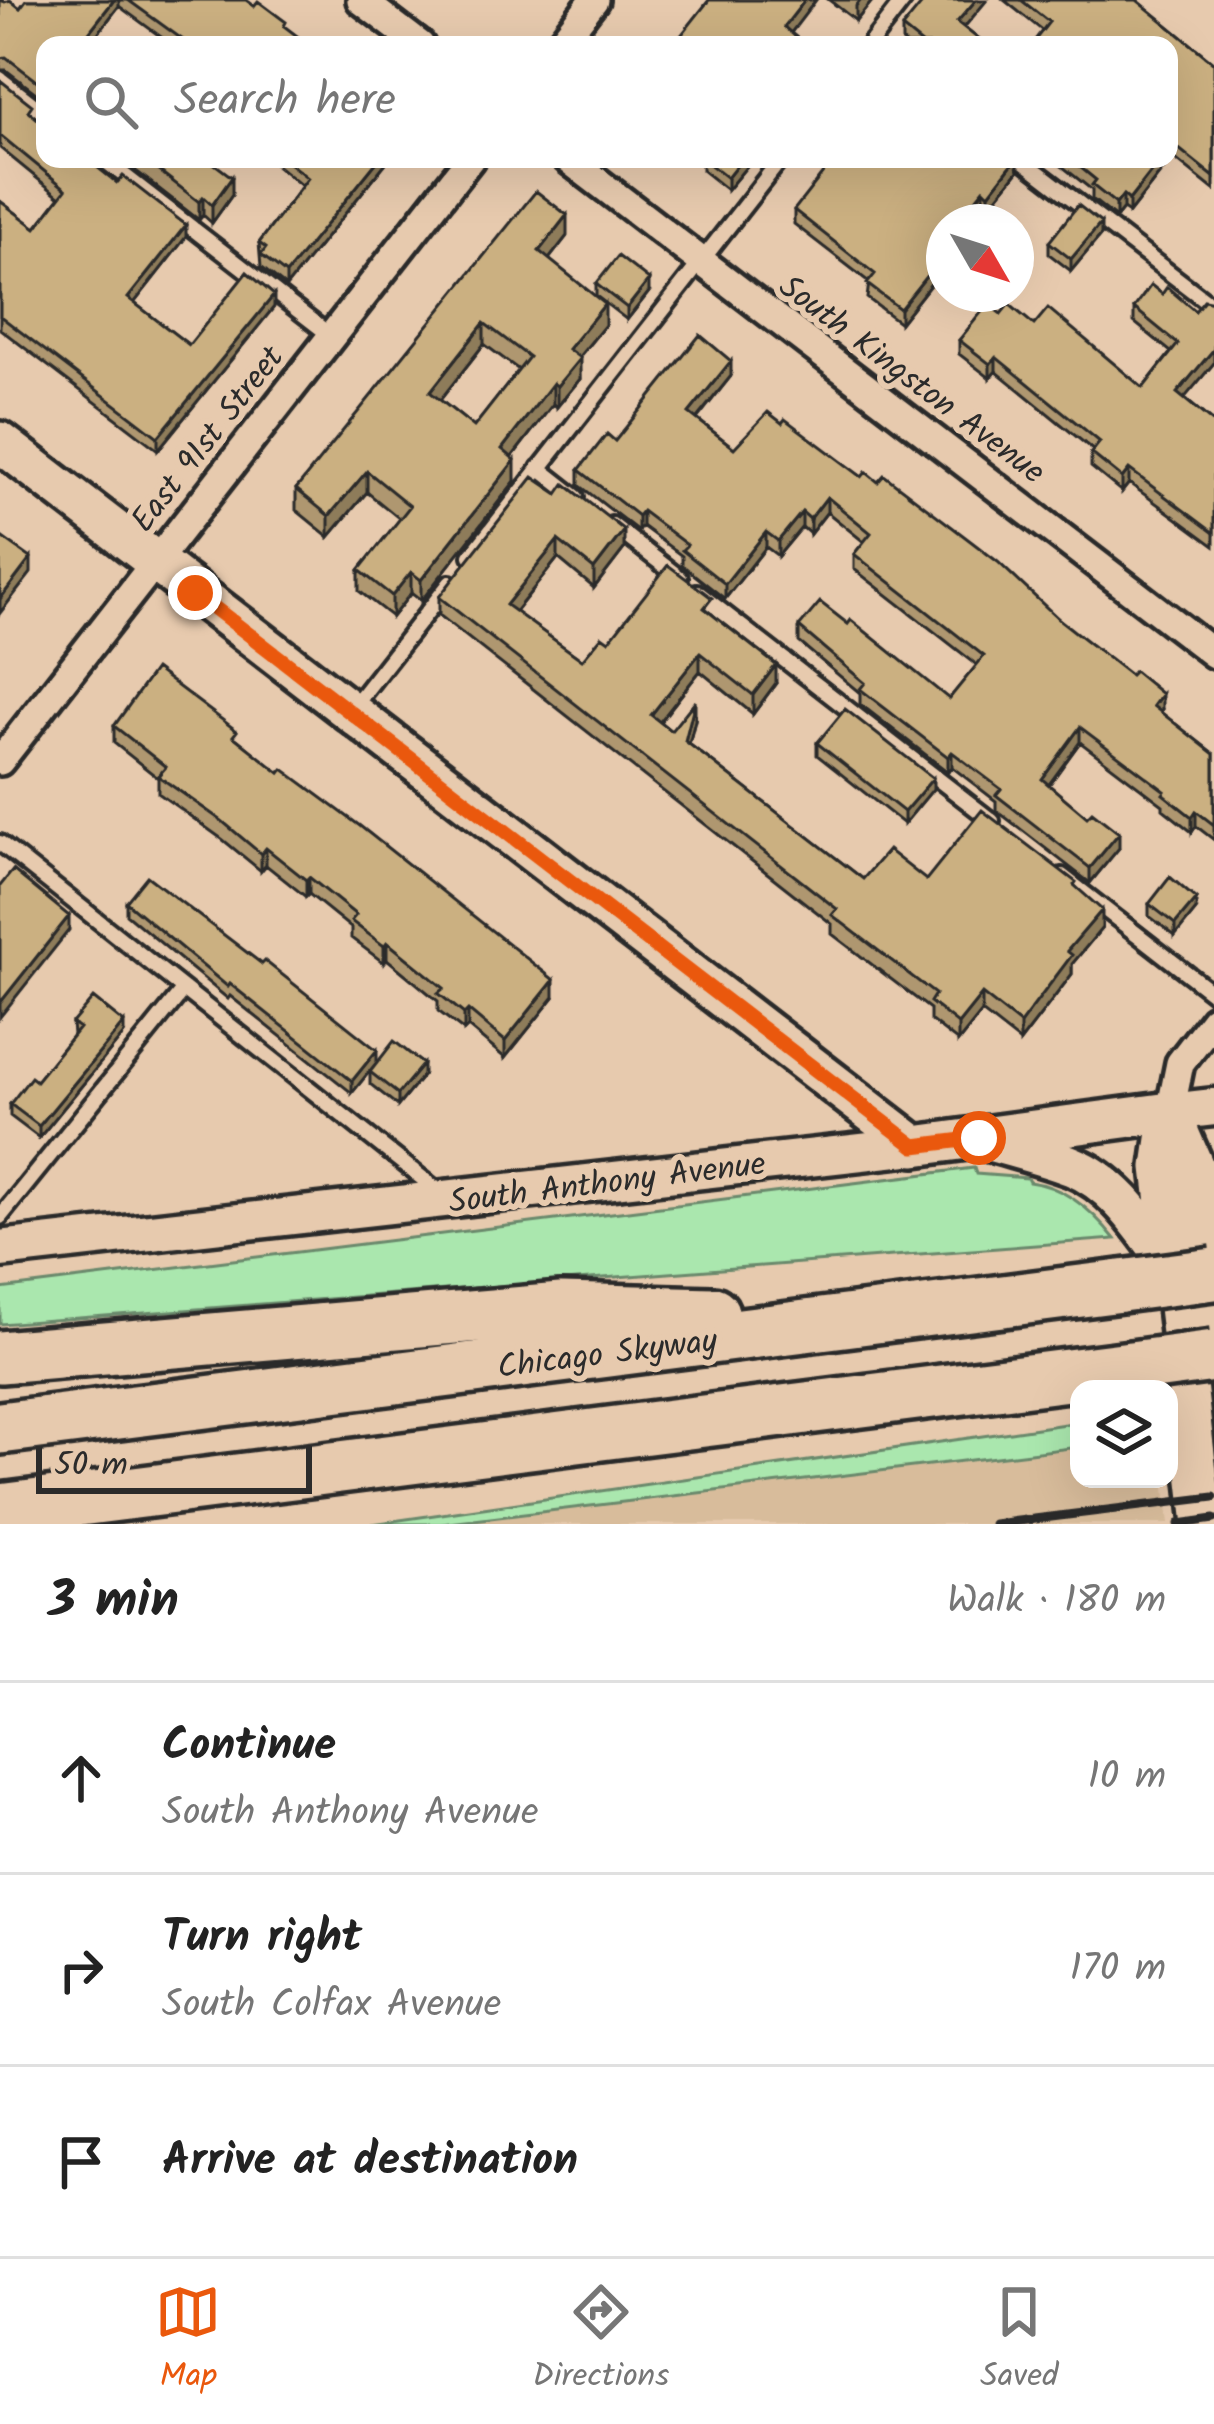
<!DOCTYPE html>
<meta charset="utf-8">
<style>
body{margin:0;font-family:Kalam,sans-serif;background:#f2f2f2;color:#222}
.controls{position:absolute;right:36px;bottom:36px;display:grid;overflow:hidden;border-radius:24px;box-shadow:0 12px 48px #0002}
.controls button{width:108px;height:108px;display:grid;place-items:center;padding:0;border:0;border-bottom:3px solid #e0e0e0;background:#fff;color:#222;font:60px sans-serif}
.compass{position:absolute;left:926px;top:204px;width:108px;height:108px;border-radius:50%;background:#fff;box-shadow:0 12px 48px #0002;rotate:129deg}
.scale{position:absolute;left:36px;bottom:30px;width:276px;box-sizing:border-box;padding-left:12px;border:6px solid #2b2b2b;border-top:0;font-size:33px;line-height:42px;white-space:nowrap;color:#2b2b2b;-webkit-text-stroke:9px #e7caae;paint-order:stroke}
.stop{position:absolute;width:36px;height:36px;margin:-27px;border:9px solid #ea580c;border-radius:50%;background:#fff}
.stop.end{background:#ea580c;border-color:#fff;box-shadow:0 3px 12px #0008}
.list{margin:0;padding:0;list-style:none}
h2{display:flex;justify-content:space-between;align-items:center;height:156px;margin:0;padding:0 48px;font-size:51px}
h2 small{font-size:39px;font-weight:400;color:#767676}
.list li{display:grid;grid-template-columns:78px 1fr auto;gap:36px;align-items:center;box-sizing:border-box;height:192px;padding:0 48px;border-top:3px solid #e0e0e0}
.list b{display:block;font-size:45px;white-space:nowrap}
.list p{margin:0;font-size:39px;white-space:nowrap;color:#767676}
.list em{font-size:39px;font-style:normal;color:#767676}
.icon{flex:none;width:66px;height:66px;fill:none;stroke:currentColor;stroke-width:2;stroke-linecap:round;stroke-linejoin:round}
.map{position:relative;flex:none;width:1214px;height:1524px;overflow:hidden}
.search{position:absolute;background:#fff;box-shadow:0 12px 48px #0002;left:36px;right:36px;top:36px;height:132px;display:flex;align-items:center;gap:30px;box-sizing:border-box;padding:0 42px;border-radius:24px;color:#767676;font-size:45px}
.sheet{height:732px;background:#fff}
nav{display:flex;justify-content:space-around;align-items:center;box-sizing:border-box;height:168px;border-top:3px solid #e0e0e0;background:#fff;font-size:33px;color:#767676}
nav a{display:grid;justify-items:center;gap:6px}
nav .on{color:#ea580c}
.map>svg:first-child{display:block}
</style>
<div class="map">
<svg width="1214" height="1524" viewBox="0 0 1214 1524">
<rect width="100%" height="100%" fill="#e7caae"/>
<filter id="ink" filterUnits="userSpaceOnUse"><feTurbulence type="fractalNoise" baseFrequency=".00833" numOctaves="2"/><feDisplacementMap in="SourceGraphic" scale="24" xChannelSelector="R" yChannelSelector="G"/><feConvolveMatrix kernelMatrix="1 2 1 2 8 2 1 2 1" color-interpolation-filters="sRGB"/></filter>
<g filter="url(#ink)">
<!-- built -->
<path fill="#d8bc9b" d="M1079,1447V1479H1164L1169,1524H441Z"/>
<!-- green -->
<path fill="#aae7ae" stroke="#6a896c" stroke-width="3" d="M974,1168L976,1174L1027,1178L1029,1182C1065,1186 1093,1211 1115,1239L0,1324V1289Z
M1079,1422V1447L441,1524H372Z"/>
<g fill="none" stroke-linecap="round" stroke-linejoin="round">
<!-- service casing -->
<g stroke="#2b2b2b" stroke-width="22">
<path id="service" d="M869,45L904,0
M0,79L45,114
M103,159L331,336
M1021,159L1214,307
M539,468L576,497
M612,525L680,578
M471,556L781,159
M697,592L992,821
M353,707L450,583
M0,843L442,1194
M1062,876L1214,994
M0,1217L184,989"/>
</g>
<!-- minor casing -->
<g stroke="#2b2b2b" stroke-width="36">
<path id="minor" d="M361,0L420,45
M559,45L594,0
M568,159L1214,654
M0,761L470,159
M1170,1112L1180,1063L1214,1019"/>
</g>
<!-- tertiary casing -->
<g stroke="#2b2b2b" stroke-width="45">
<path id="tertiary" d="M1170,1112L1214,1107
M0,1249L915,1146"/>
</g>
<!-- secondary casing -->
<g stroke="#2b2b2b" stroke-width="48">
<path id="secondary" d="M0,442L915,1146L1170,1112
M1170,1112L1162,1167L1203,1524
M1170,1112L1193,1165L1214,1321
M990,1141C1017,1149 1045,1156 1072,1166C1117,1184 1144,1229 1172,1266"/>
</g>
<!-- motorway casing -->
<g stroke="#2b2b2b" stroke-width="60">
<path id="motorway" d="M0,1357L561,1309L713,1313
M0,1428L1121,1286
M0,1510L1131,1367"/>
</g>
<!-- service -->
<use href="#service" stroke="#e7caae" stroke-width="14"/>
<!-- minor -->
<use href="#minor" stroke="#e7caae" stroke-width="27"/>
<!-- tertiary -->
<use href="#tertiary" stroke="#e7caae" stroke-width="36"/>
<!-- secondary -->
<use href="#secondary" stroke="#e7caae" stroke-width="39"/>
<!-- motorway -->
<use href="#motorway" stroke="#e7caae" stroke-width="51"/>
<!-- rail -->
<path stroke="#2b2b2b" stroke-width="9" d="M994,1524L1214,1497
M1179,1524L1214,1519"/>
<!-- motorway-bridge casing -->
<g stroke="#2b2b2b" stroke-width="60" stroke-linecap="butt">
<path id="motorway-bridge" d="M1121,1286L1214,1274
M1131,1367L1214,1356"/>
</g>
<!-- motorway-bridge -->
<use href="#motorway-bridge" stroke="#e7caae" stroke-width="51"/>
</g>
<!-- wall -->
<path fill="#af976f" stroke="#2b2b2b" stroke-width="3" fill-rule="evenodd" d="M0,0L20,8L26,0H246L309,45H172L119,6L89,45H45V100L6,70H0Z
M829,0H873L856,21Z
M1004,0H1137L1214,63V190L1173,157L1129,213L1123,209L1116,218L1092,199V190L1053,159H1169L1043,31Z
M902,28H964L986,45H907L902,41Z
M0,80L32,115L186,237L134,303L189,345L274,307L158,450L0,329V201L36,228L60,197L0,148Z
M136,159H208L232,195L212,223L203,215L199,220L136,171Z
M269,159H389L286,287L261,267L259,243L302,186Z
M702,159H747V166L727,190L702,170Z
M1018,159V171L989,207L984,203L944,222V267L900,323L867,298L869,282L794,224V210Z
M1101,235L1071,271L1049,254V242Z
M567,236L549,259L605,325L579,357L580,379L557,407L553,404L512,457L515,481L421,601L411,593L392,617L359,591V570L400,519L367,492L329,537L296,510V489ZM484,344L519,370L474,427L440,400Z
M596,284L649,292L627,320L596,296Z
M1162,294L1195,311L1214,302V363L1184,398L1214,423V546L1129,483L1122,492L1091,467V453L1094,451L996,371L990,378L959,354V340L1001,314L1034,325L1143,388L1171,352L1134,322V308Z
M731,376L697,419L734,448L782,423L862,477L1060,620L1162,709L1160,712L1214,754V840L1196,826L1192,832L1163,809V805L1080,742L1049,785L1119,848L1090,883L996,810V801L952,767L948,772L860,704V693L799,642V627L949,699L977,665L854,569V554L864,542L827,512L810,534L802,527L778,556L766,547L725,599L682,565V556L642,526L638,531L579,485V470Z
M558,494L624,549L594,588L558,558L515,612L582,660L609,641L712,614L776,683L753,714L700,671L660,722L671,731L695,720L689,744L863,879L926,880L1076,887L1102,928L1072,964V974L1020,1042L982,1012L958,1042L930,1020V1009L832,934V924L439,615V597Z
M114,726L237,739L554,997L505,1058L468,1027L464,1031L438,1011V1001L387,959L384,963L351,938V928L309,894L306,897L266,865L261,871L222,839L158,793V778L114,743Z
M817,743L933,789L904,824L817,755Z
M126,902L377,1062L352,1093L230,996L228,999L126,914Z
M1149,904L1196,910L1175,936L1149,916Z
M72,1023L124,1034L39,1138L10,1116V1104L36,1081L73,1035Z
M370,1072L423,1075L398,1106L370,1084Z"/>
<!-- shaded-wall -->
<path fill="#8e7b5a" stroke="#2b2b2b" stroke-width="3" d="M114,0H119V6L89,45H79Z
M805,0H816L784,42V27Z
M861,0H873L856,21V6Z
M976,0H987L957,36V22Z
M1173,144V157L1129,213V200L1161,159H1169V148Z
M379,159H389L286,287V274Z
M742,159H747V166L727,190V178Z
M1016,159L1018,171L989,207V194Z
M232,177V195L212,223V205Z
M984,189V203L969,222H957Z
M1123,195V209L1116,218V204Z
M203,197V215L199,220V202Z
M567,215V236L539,272V251Z
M1101,223V235L1071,271V259Z
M186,225V237L128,311V298Z
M944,254V267L900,323V309Z
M649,280V292L627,320V308Z
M274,295V307L158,450V437Z
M605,304V325L568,370V349Z
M484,323V344L430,413V392Z
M1214,349V363L1177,407V393Z
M996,357V371L990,378V364Z
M580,358V379L557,407V386Z
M731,361V376L689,428V413Z
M553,383V404L502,470V449Z
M515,460V481L421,601V580Z
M1129,469V483L1122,492V478Z
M367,471V492L329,537V516Z
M827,497V512L810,534V519Z
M642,511V526L638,531V516Z
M802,512V527L778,556V541Z
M624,530V549L594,588V569Z
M766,532V547L725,599V584Z
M558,540V558L506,623V605Z
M31,558V573L0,613V599Z
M411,572V593L392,617V596Z
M700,653V671L651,733V715Z
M776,665V683L753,714V695Z
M1162,694V709L1153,721V706Z
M695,701V720L685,760V741Z
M1080,727V742L1042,794V779Z
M952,752V767L948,772V757Z
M933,778V789L904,824V812Z
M1196,811V826L1192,832V817Z
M1119,833V848L1090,883V868Z
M266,848V865L261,871V854Z
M309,877V894L306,897V880Z
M1196,899V910L1175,936V924Z
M1102,910V928L1072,964V974L1020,1042V1024L1067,951Z
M69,916V930L0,1017V1003Z
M387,942V959L384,963V946Z
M554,980V997L505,1058V1041Z
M982,994V1012L958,1042V1024Z
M468,1010V1027L464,1031V1014Z
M124,1023V1034L39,1138V1126Z
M377,1050V1062L352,1093V1081Z
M423,1064V1075L398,1106V1094Z"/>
<!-- building -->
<path fill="#cbb081" stroke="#2b2b2b" stroke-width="3" fill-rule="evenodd" d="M0,0L5,2L10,0L20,8L26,0H114L79,45H45V87L6,57L0,58Z
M128,0H246L254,6L258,1L286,22L284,26L309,45H190Z
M709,0H805L784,27L801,41L797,45H687L679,38Z
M925,0H976L957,22L986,45H923L902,28Z
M1021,0H1137L1214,63V177L1173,144L1169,148V45H1031L1049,22Z
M0,80L32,105L28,111L45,125V159H87L117,183L123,176L186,225L128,298L189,345L247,272L274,295L158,437L0,316V201L36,228L66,189L0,135Z
M144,159H208L232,177L212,205L203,197L199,202Z
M284,159H379L286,274L261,255L266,248L259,243L308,178Z
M703,159H742L727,178Z
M834,159H1016L989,194L984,189L957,222H944V254L900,309L867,284L875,274L794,210Z
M1070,159H1161L1129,200L1123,195L1116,204L1092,185L1096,180Z
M536,191L567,215L539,251L605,304L568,349L580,358L557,386L553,383L502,449L515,460L421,580L411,572L392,596L359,570L410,506L367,471L329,516L296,489ZM484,323L529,357L474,427L430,392Z
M1078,205L1101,223L1071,259L1049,242Z
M618,256L649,280L627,308L596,284Z
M1151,285L1162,294L1167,287L1195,311L1204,300L1214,302V349L1177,393L1214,423V533L1129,469L1122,478L1091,453L1100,442L996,357L990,364L959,340L988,304L1001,314L1009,304L1034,325L1048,308L1143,388L1178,344L1134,308Z
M700,335L731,361L689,413L734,448L768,412L782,423L785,419L862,477L866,472L878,482L884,475L998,562L1060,620L1130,675L1134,671L1162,694L1153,706L1214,754V825L1196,811L1192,817L1163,794L1165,791L1080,727L1042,779L1087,817L1092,812L1119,833L1090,868L996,795L1001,789L952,752L948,757L860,689L865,683L799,627L820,602L848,624L851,620L949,699L984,656L854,554L871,533L827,497L810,519L802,512L778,541L766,532L725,584L682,550L687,545L642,511L638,516L579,470L607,434L615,441Z
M533,477L558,494L565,484L624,530L594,569L558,540L506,605L582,660L602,636L609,641L668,565L712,598L704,608L776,665L753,695L700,653L651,715L671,731L695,701L685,741L863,879L888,850L926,880L982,810L1076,882L1074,885L1102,910L1067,951L1072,955L1020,1024L982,994L958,1024L930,1002L935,994L832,915L837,909L439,597Z
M0,536L31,558L0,599Z
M155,669L237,731L233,736L280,773L283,769L360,826L554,980L505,1041L468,1010L464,1014L438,993L444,988L387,942L384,946L351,921L356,915L309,877L306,880L266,848L261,854L222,821L158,776L166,767L114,726Z
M845,709L933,778L904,812L817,743Z
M13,870L69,916L0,1003V886Z
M147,876L262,964L265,961L377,1050L352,1081L230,984L228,987L126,902Z
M1170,877L1196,899L1175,924L1149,904Z
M93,998L124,1023L39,1126L10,1104L31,1077L36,1081L79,1028L72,1023Z
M394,1041L423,1064L398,1094L370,1072Z"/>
</g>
<g fill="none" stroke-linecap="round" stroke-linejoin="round" filter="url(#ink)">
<!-- route -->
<path stroke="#ea580c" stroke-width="15" d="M195,593L915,1146L979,1138"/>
</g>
<g text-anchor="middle" stroke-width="12" stroke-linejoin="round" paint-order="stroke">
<!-- street labels -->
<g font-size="33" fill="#2b2b2b" stroke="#e7caae">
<text transform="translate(913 378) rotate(37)" y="12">South Kingston Avenue</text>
<text transform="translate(206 438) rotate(-52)" y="12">East 91st Street</text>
<text transform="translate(607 1181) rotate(-7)" y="12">South Anthony Avenue</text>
<text transform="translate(607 1352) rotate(-7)" y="12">Chicago Skyway</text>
</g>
</g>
</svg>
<div class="controls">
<button><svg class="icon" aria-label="layers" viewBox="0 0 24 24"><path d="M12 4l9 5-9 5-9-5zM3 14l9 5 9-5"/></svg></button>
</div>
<svg class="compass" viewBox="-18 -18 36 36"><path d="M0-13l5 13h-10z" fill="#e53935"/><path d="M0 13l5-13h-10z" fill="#767676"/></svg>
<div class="scale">50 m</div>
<div class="stop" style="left:979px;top:1138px"></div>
<div class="stop end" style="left:195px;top:593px"></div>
<div class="search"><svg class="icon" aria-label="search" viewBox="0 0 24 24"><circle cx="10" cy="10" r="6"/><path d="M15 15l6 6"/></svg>Search here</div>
</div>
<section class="sheet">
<h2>3 min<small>Walk · 180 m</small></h2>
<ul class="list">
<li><svg class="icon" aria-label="ahead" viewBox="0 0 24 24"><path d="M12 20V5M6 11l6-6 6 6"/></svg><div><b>Continue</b><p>South Anthony Avenue</p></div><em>10 m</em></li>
<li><svg class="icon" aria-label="right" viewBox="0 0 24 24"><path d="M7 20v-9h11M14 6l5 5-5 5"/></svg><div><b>Turn right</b><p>South Colfax Avenue</p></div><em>170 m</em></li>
<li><svg class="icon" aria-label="arrive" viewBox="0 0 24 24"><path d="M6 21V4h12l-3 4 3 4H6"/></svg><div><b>Arrive at destination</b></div></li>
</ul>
</section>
<nav>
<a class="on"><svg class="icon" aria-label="map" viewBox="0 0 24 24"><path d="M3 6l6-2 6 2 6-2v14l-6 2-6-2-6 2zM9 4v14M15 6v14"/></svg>Map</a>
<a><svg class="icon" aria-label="directions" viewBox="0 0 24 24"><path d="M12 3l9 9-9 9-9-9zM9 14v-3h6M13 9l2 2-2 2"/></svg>Directions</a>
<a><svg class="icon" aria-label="saved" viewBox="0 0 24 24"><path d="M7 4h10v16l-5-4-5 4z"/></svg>Saved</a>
</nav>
